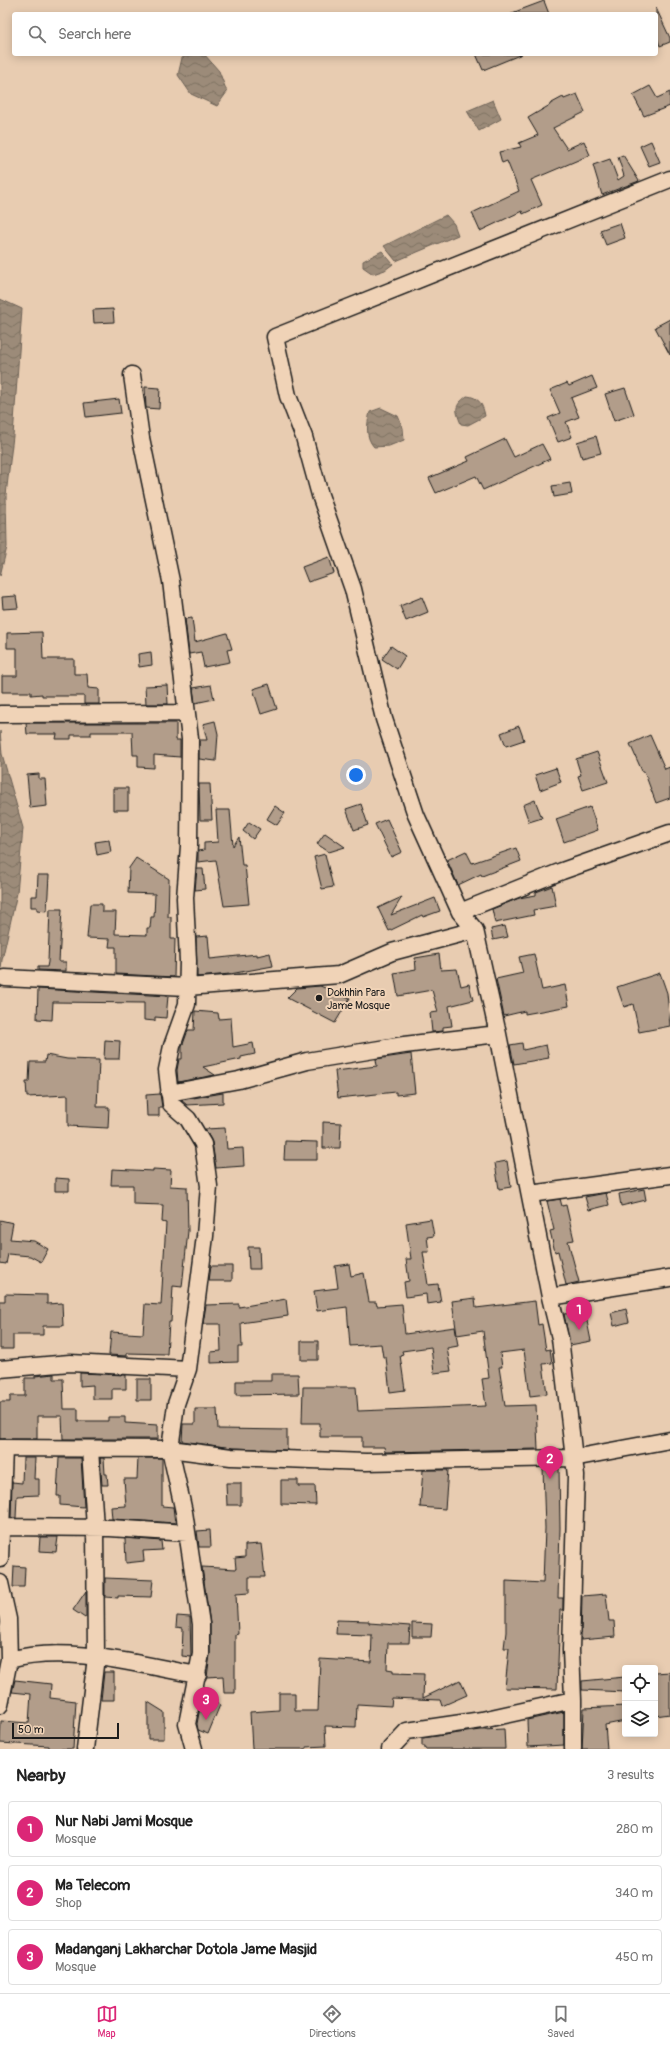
<!DOCTYPE html>
<style>
body{margin:0;font-family:Pangolin,sans-serif;background:#f6f6f6;color:#222}
.controls{position:absolute;right:12px;bottom:12px;display:grid;overflow:hidden;border-radius:4px;box-shadow:0 2px 10px #0003}
.controls button{width:36px;height:36px;display:grid;place-items:center;padding:0;border:0;border-bottom:1px solid #e0e0e0;background:#fff;color:#222;font:20px sans-serif}
.scale{position:absolute;left:12px;bottom:10px;width:107px;box-sizing:border-box;padding-left:4px;border:2px solid #1c1c1c;border-top:0;font-size:11px;line-height:14px;white-space:nowrap;color:#1c1c1c;-webkit-text-stroke:3px #f0d3b7;paint-order:stroke}
.you{position:absolute;left:356px;top:775px;width:14px;height:14px;margin:-10px;border:3px solid #fff;border-radius:50%;background:#1a73e8;box-shadow:0 0 0 6px #1a73e833}
.badge{display:grid;place-items:center;width:26px;height:26px;border-radius:50%;background:#db2777;color:#fff;font-size:13px;font-weight:700}
.pin{position:absolute;translate:-50% -33px;filter:drop-shadow(0 1px 2px #0008)}
.pin::after{content:'';position:absolute;top:21px;width:14px;height:12px;background:inherit;clip-path:polygon(0 0,100% 0,50% 100%)}
.list{margin:0;padding:0;list-style:none}
h2{display:flex;justify-content:space-between;align-items:center;height:52px;margin:0;padding:0 16px;font-size:17px}
h2 small{font-size:13px;font-weight:400;color:#767676}
.list li{display:grid;grid-template-columns:26px 1fr auto;gap:12px;align-items:center;box-sizing:border-box;height:56px;margin:0 8px 8px;padding:0 8px;border:1px solid #e0e0e0;border-radius:4px}
.list b{display:block;font-size:15px;white-space:nowrap}
.list p{margin:0;font-size:13px;white-space:nowrap;color:#767676}
.list em{font-size:13px;font-style:normal;color:#767676}
.icon{flex:none;width:22px;height:22px;fill:none;stroke:currentColor;stroke-width:2;stroke-linecap:round;stroke-linejoin:round}
.map{position:relative;flex:none;width:670px;height:1749px;overflow:hidden}
.search{position:absolute;background:#fff;box-shadow:0 2px 10px #0003;left:12px;right:12px;top:12px;height:44px;display:flex;align-items:center;gap:10px;box-sizing:border-box;padding:0 14px;border-radius:4px;color:#767676;font-size:15px}
.sheet{height:244px;background:#fff}
nav{display:flex;justify-content:space-around;align-items:center;box-sizing:border-box;height:56px;border-top:1px solid #e0e0e0;background:#fff;font-size:11px;color:#767676}
nav a{display:grid;justify-items:center;gap:2px}
nav .on{color:#db2777}
.map>svg:first-child{display:block}
</style>
<div class="map">
<svg width="670" height="1749" viewBox="0 0 670 1749">
<defs>
<pattern id="water-waves" width="16" height="10" patternUnits="userSpaceOnUse"><rect width="16" height="10" fill="#9c8b79"/><path d="M0 5q4-4 8 0t8 0" fill="none" stroke="#7e7162"/></pattern>
</defs>
<rect width="100%" height="100%" fill="#e8ccb1"/>
<filter id="ink" filterUnits="userSpaceOnUse"><feTurbulence type="fractalNoise" baseFrequency=".025" numOctaves="2"/><feDisplacementMap in="SourceGraphic" scale="8" xChannelSelector="R" yChannelSelector="G"/><feConvolveMatrix kernelMatrix="1 2 1 2 8 2 1 2 1" color-interpolation-filters="sRGB"/></filter>
<g filter="url(#ink)">
<!-- water -->
<path fill="url(#water-waves)" stroke="#695f54" d="M190,54H204L219,71L227,92L217,106L191,94L178,75L182,58Z
M493,100L501,119L479,131L467,111Z
M446,215L454,224L458,235L396,261L384,246Z
M382,251L393,264L385,270L373,274L363,267V261Z
M0,299L22,309L13,436L6,495L7,547L0,576Z
M467,396C479,397 483,405 485,416L468,425L461,424C455,409 454,406 467,396Z
M381,408L398,416L403,428L404,440L389,446L374,447C365,437 367,424 370,412Z
M0,731L2,754L23,828L17,893L2,960L0,979Z"/>
<!-- building -->
<path fill="#b29d8a" stroke="#1c1c1c" d="M544,1L549,14H512V13Z
M656,8L670,38V42L660,46L656,35Z
M476,54H522L483,70Z
M650,86L657,98L670,92V106L644,116L633,95Z
M577,94L585,112L553,128L567,149L584,141L590,155L531,180L542,205L523,214L522,211L480,231L472,213L519,191L507,161L502,163L499,152L521,147L519,143L538,135L528,118L550,105V104L563,97L564,99Z
M651,141L660,162L649,166L640,146Z
M623,155L639,181L602,195L593,165L610,159L618,180L624,176L618,157Z
M620,223L625,238L606,245L600,230Z
M113,309L114,322L94,323L93,310Z
M670,319V355L655,327Z
M592,376L597,388L571,398L579,417L566,422L572,437L558,442L548,418L560,413L550,390L567,383L569,386Z
M145,387L160,388L159,409L146,408Z
M625,388L634,414L614,421L605,394Z
M119,399L121,413L86,417L84,403Z
M596,436L601,453L582,458L577,442Z
M505,439L514,457L542,444L550,459L483,490L476,476L436,493L429,478L469,461L467,457Z
M570,483L572,494L554,497L552,486Z
M329,557L334,573L308,582L302,567Z
M16,596L18,608L3,609L2,597Z
M422,597L428,612L406,621L400,606Z
M192,618L195,642L227,633L232,649L227,650L230,662L204,667L201,652L189,654L185,619Z
M42,632L43,659H74V674H87L88,688L99,689V704H84V696H42V694L31,695V692H2V676H17V648H7V633Z
M391,646L405,656L397,669L382,659Z
M151,652L152,665L139,667L138,654Z
M269,684L277,709L261,714L253,689Z
M167,685L168,704H146L145,686Z
M211,685L214,699L195,703L193,688Z
M215,721L218,734L216,761L199,759V740H207L203,724Z
M26,723H176V740H180V757L154,755V768L138,767V755H133L132,732H91V735H71V739H56L57,734H27Z
M519,726L524,740L506,746L501,733Z
M650,735L665,769L670,767V798L656,803L644,771H642L630,744Z
M597,752L608,782L583,790L578,776L581,775L576,759Z
M556,768L561,782L540,790L535,775Z
M39,774V779H45L47,806L30,808L27,775Z
M199,784H210L212,820H200Z
M113,788H128V810H113Z
M535,800L542,818L529,822L523,805Z
M361,804L368,825L354,830L346,809Z
M275,806L285,813L277,825L267,819Z
M590,807L598,830L564,842L556,819Z
M216,810H230L233,846L239,837L242,865H245L249,904L224,906L216,860L198,862V851L204,850V843L218,842Z
M387,819L402,852L391,857L375,824Z
M249,822L260,829L253,839L243,831Z
M325,833L345,847L329,852L317,844Z
M109,840L111,852L97,855L95,842Z
M516,848L521,861L482,876L481,874L458,885L447,860L466,851L472,863Z
M325,854L333,887L322,889L314,857Z
M136,858L169,879L168,917H171V939H175L174,977L116,974V947H109L110,939L87,938L90,904H102V912H116L115,934L147,935V928H150L151,917H154L155,894L128,893L129,868Z
M197,869H203L205,889L195,890Z
M38,875H49L47,911L37,910V907H31V896H37Z
M552,886L556,906L533,910L534,915L495,923L492,909L519,898L536,895V892Z
M402,897L391,915L435,898L440,911L423,917L422,915L389,931L378,908Z
M50,909H62L59,962H66V971L38,970V967H47L48,962Z
M505,926L508,937L493,940L491,929Z
M208,936L210,959L257,954V956L270,953L273,966L230,974L197,977L196,937Z
M439,954L441,970L457,969L461,986L469,984L473,1000L449,1006L452,1026L443,1027V1031L432,1032L430,1013L438,1012L432,990L398,996L394,973L416,969L415,958Z
M534,954L542,990L565,985L569,1006L525,1014V1011L504,1016L496,979L523,973L519,957Z
M660,973L667,993L670,1026L639,1032L633,1004L624,1007L617,987Z
M320,986L350,998L335,1023L287,998L297,988Z
M38,989L168,996L166,1018L155,1017V1021L144,1020V1003L53,1002L52,1020L37,1019Z
M195,1011L218,1013L219,1019L231,1018L233,1047L253,1043L255,1054L241,1057V1059L203,1067L215,1075L178,1082L177,1070L179,1059H182V1047L188,1030H194Z
M105,1040L120,1041L119,1059H104Z
M522,1043L523,1050L546,1045L549,1058L514,1064L510,1045Z
M411,1054L415,1093L396,1095V1092L338,1098L335,1071L377,1066L376,1059Z
M46,1055L67,1059L99,1060L97,1107H109L108,1128L68,1126V1095L27,1097L26,1082H29L30,1062H45Z
M223,1093V1103L187,1105L181,1100Z
M160,1094L162,1107H159V1116H147L146,1095Z
M323,1122L341,1123L340,1148H323Z
M225,1128L227,1149L243,1148L244,1166L216,1168L212,1142L205,1129Z
M285,1141L317,1142V1160H284Z
M507,1161L511,1187L499,1189L495,1163Z
M112,1169L153,1171V1169L171,1170L170,1186L187,1187L188,1231L182,1287L173,1286L171,1322H169L167,1354L127,1353V1356L109,1355L111,1332L143,1334L145,1304L161,1305L166,1223L162,1222L163,1205L133,1204V1185H111Z
M55,1178L69,1179V1191H55Z
M644,1189L646,1200L621,1206L619,1194Z
M606,1193L609,1205L589,1210L585,1197Z
M560,1199L562,1206L566,1205L574,1240L568,1241L579,1282L566,1285L558,1251L555,1252L550,1231L554,1230L547,1201Z
M431,1219L434,1236L427,1237L429,1252H423L428,1285L438,1284L441,1302L427,1304L426,1294L406,1297L404,1282L409,1281L406,1259H411L406,1223Z
M0,1220L13,1223L10,1239L34,1241L48,1249L41,1262L30,1256L8,1254L6,1264L0,1263Z
M248,1247H259L260,1269H249Z
M349,1264L351,1276L364,1273L369,1302H376L377,1306L402,1304L405,1334L455,1327L458,1346L447,1348L451,1371L434,1373L431,1347L402,1351L403,1354L400,1355L405,1390L390,1392L386,1357H383L381,1344L350,1346L347,1307L317,1311L314,1291L338,1288L335,1266Z
M211,1266H232V1281H209Z
M5,1294L47,1295V1304L62,1303L63,1326H43V1335H13V1349H0V1301H5Z
M475,1298L476,1308L535,1301L538,1325L542,1324L546,1350L550,1349L552,1363L543,1364L547,1394L530,1396L524,1350L500,1353L502,1367H499L505,1406L536,1405L538,1449L385,1452L384,1447H362V1437H320V1423H302L303,1387H356L358,1411L486,1406L482,1379L489,1378L483,1331L457,1335L452,1301Z
M286,1299L288,1316L241,1323L242,1347H238V1362L211,1363V1352L221,1351L220,1324H203L206,1305L239,1304V1307Z
M626,1309L629,1322L614,1326L611,1313Z
M585,1311L591,1341L570,1345L564,1314Z
M301,1341H318V1360H301Z
M80,1373L126,1375V1389H112V1399H93V1385L80,1386Z
M54,1374V1379H63L64,1409H78V1421H108V1417H125V1423L158,1425V1439H63L62,1416H37V1439H0V1402H10V1396H25V1378H35V1376Z
M271,1374H298L299,1394L236,1395V1381H271Z
M137,1379H151V1400H137Z
M195,1409H217L218,1429L287,1430V1450L232,1448L182,1441L183,1424H195Z
M23,1458H35L34,1479H39V1495L17,1496L16,1518H11L12,1482L22,1483Z
M59,1458H81L84,1507L60,1505V1496H57Z
M100,1458H104L105,1474H107L108,1485H102Z
M138,1458H162V1506L173,1507L175,1523L112,1519L111,1507L126,1506L124,1479H137Z
M543,1468H559L560,1528L558,1598H563V1610H560L557,1689L505,1688L509,1648H504L506,1632V1581L543,1583L545,1528Z
M423,1470H448L445,1509L420,1507Z
M281,1480H298V1486H315L316,1505L281,1504Z
M226,1483H241V1505H227Z
M210,1530L211,1547H199L197,1531Z
M40,1537H58L56,1552L39,1551Z
M125,1538L161,1541L162,1550L143,1551L144,1561L126,1563Z
M261,1544L265,1577H249V1593L236,1594L238,1634L235,1635V1693H224L223,1676L207,1677L210,1654V1624L202,1567L236,1569L235,1558L245,1557V1545Z
M14,1566L25,1567L24,1587H13Z
M105,1578L153,1580L151,1597L118,1596V1598L105,1597Z
M86,1591V1616L85,1618L73,1610Z
M606,1594L609,1621H614L615,1637L581,1640L582,1596Z
M177,1616L190,1617L191,1657L182,1656L183,1628L176,1627Z
M337,1620L369,1621V1623L410,1626L409,1643H388L387,1669L393,1670V1673L424,1674L423,1698L460,1680L467,1695L442,1706L440,1700L392,1698L391,1706L357,1704L356,1727L325,1726L326,1746L306,1747V1749H252L250,1712L279,1710V1693H295V1711H318L320,1659L371,1662L372,1635L336,1634Z
M412,1623L432,1624L431,1637H412Z
M104,1672H114V1700H101Z
M670,1672V1714L655,1716V1673Z
M625,1677V1692L582,1690V1681Z
M15,1680L51,1684L50,1698L76,1701L73,1749H49V1746L0,1743L1,1721L29,1723L31,1694L12,1692Z
M202,1696L220,1705L208,1734L198,1730L197,1724Z
M148,1702L164,1712V1739H148Z
M625,1706V1721L605,1725L607,1749H582L584,1708Z
M564,1712V1745L528,1747L527,1720Z
M504,1729L505,1749H425V1746H422V1738L481,1730Z"/>
<g fill="none" stroke-linecap="round" stroke-linejoin="round">
<!-- minor casing -->
<g stroke="#1c1c1c" stroke-width="19">
<path id="minor" d="M132,375L141,438L171,581L190,739L189,846L185,898L188,961L187,1004L172,1046L167,1070L171,1104L188,1119L203,1144L209,1186L205,1236L188,1369L176,1404L170,1449L184,1512L201,1624V1654L187,1724L194,1749
M0,714L186,713
M460,912L562,871L670,833
M5,978L187,987L339,975L392,952L475,930
M169,1093L239,1080L307,1061L404,1045L498,1034
M530,1194L670,1175
M550,1297L670,1278
M0,1369L70,1363L188,1369
M0,1448L170,1449L231,1457L366,1462L573,1458L670,1440
M1,1527L110,1528L187,1533
M0,1559L4,1448
M0,1583L8,1619L9,1660L0,1705
M9,1660C68,1644 139,1665 198,1675
M85,1749L96,1657L95,1528L90,1449
M390,1749L407,1731L482,1720L573,1700
M573,1749V1700L571,1650L576,1476L560,1338L550,1297L498,1034L475,930L460,912L416,815L384,719L353,589L320,495L304,437L288,396L275,337L670,179"/>
</g>
<!-- minor -->
<use href="#minor" stroke="#f0d3b7" stroke-width="16"/>
</g>
</g>
<!-- markers -->
<circle fill="#1c1c1c" stroke="#f0d3b7" stroke-width="1.5" cx="319" cy="998" r="4"/>
<g text-anchor="middle" stroke-width="4" stroke-linejoin="round" paint-order="stroke">
<!-- poi labels -->
<g font-size="11" fill="#1c1c1c" stroke="#f0d3b7" text-anchor="start">
<text x="327" y="996">Dokhhin Para<tspan x="327" dy="13">Jame Mosque</tspan></text>
</g>
</g>
</svg>
<div class="controls">
<button><svg class="icon" aria-label="locate" viewBox="0 0 24 24"><circle cx="12" cy="12" r="6"/><path d="M12 2v4M12 18v4M2 12h4M18 12h4"/></svg></button>
<button><svg class="icon" aria-label="layers" viewBox="0 0 24 24"><path d="M12 4l9 5-9 5-9-5zM3 14l9 5 9-5"/></svg></button>
</div>
<div class="scale">50 m</div>
<div class="you"></div>
<div class="pin badge" style="left:579px;top:1330px">1</div>
<div class="pin badge" style="left:550px;top:1479px">2</div>
<div class="pin badge" style="left:206px;top:1720px">3</div>
<div class="search"><svg class="icon" aria-label="search" viewBox="0 0 24 24"><circle cx="10" cy="10" r="6"/><path d="M15 15l6 6"/></svg>Search here</div>
</div>
<section class="sheet">
<h2>Nearby<small>3 results</small></h2>
<ul class="list">
<li><span class="badge">1</span><div><b>Nur Nabi Jami Mosque</b><p>Mosque</p></div><em>280 m</em></li>
<li><span class="badge">2</span><div><b>Ma Telecom</b><p>Shop</p></div><em>340 m</em></li>
<li><span class="badge">3</span><div><b>Madanganj Lakharchar Dotola Jame Masjid</b><p>Mosque</p></div><em>450 m</em></li>
</ul>
</section>
<nav>
<a class="on"><svg class="icon" aria-label="map" viewBox="0 0 24 24"><path d="M3 6l6-2 6 2 6-2v14l-6 2-6-2-6 2zM9 4v14M15 6v14"/></svg>Map</a>
<a><svg class="icon" aria-label="directions" viewBox="0 0 24 24"><path d="M12 3l9 9-9 9-9-9zM9 14v-3h6M13 9l2 2-2 2"/></svg>Directions</a>
<a><svg class="icon" aria-label="saved" viewBox="0 0 24 24"><path d="M7 4h10v16l-5-4-5 4z"/></svg>Saved</a>
</nav>
